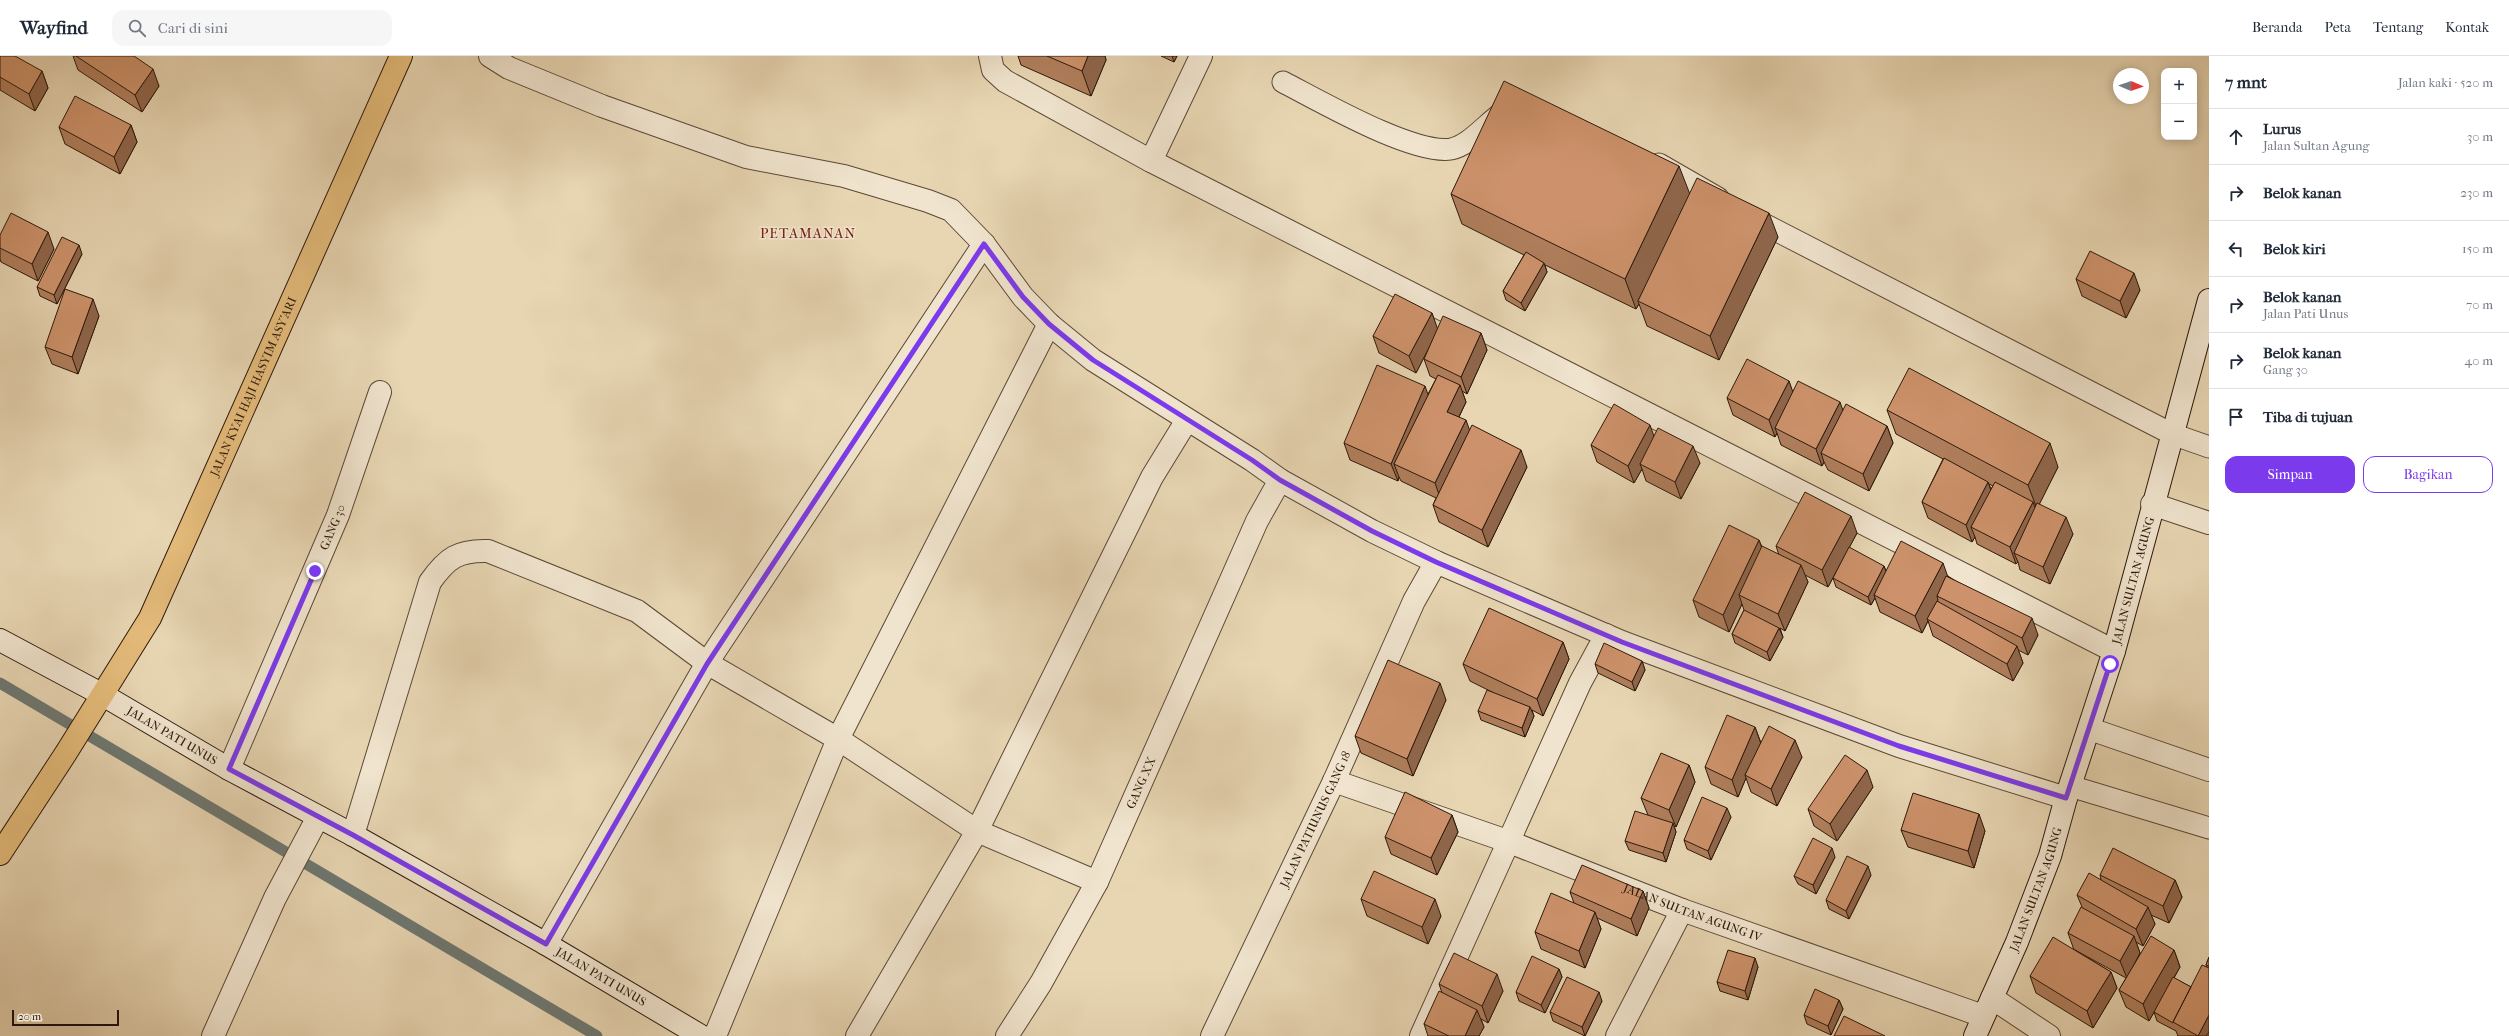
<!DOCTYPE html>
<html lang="id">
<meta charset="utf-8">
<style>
body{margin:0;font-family:"IM FELL French Canon",serif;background:#f6f6f7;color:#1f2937}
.controls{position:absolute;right:12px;top:12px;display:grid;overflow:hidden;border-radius:8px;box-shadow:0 2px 10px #0003}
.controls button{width:36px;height:36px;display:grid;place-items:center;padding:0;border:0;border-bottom:1px solid #e0e1e3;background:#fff;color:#1f2937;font:20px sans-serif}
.compass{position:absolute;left:2113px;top:12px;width:36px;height:36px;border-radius:50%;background:#fff;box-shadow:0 2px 10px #0003;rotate:92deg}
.scale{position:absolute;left:12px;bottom:10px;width:107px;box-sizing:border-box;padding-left:4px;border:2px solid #2d190b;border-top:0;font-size:11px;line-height:14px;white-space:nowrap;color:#2d190b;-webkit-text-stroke:3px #f0e4ce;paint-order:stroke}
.stop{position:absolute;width:12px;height:12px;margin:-9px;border:3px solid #7c3aed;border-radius:50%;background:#fff}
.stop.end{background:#7c3aed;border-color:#fff;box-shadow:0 1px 4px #0008}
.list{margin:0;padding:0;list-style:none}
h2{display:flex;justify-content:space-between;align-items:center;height:52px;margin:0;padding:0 16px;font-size:17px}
h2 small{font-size:13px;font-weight:400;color:#747a83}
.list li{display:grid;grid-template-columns:26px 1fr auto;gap:12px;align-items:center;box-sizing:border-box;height:56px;padding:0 16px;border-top:1px solid #e0e1e3}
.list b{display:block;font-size:15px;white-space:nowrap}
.list p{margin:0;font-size:13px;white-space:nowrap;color:#747a83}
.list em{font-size:13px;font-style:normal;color:#747a83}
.actions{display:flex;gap:8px;padding:12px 16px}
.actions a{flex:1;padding:9px 0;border:1px solid #7c3aed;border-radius:12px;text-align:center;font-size:14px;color:#7c3aed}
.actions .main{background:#7c3aed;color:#fff}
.icon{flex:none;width:22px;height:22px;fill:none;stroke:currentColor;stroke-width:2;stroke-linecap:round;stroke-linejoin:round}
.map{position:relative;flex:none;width:2209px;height:980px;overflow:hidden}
header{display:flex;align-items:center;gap:24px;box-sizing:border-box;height:56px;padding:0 20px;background:#fff;border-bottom:1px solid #e0e1e3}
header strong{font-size:19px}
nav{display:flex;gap:22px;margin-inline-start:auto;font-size:14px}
.search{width:280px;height:36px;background:#f6f6f7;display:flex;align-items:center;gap:10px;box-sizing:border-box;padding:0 14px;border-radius:12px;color:#747a83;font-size:15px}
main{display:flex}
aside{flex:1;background:#fff}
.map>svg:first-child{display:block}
</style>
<header>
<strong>Wayfind</strong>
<div class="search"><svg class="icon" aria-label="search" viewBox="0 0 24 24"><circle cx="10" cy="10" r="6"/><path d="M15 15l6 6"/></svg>Cari di sini</div>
<nav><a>Beranda</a><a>Peta</a><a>Tentang</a><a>Kontak</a></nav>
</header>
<main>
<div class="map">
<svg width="2209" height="980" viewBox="0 0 2209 980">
<rect width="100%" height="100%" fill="#e8d6b3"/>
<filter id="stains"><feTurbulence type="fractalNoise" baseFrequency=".005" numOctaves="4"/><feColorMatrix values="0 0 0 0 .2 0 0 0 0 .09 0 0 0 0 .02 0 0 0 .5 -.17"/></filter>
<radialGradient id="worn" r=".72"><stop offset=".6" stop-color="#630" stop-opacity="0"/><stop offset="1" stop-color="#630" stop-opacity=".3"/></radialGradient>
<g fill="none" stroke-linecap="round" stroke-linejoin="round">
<!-- stream -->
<path stroke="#6e7872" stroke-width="11" d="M0,627L597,980"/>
<!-- lane casing -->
<g stroke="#5c4835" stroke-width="23">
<path id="lane" d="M1283,26C1320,45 1413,99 1451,93C1471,89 1488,65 1505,55
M1659,108L1718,142
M1750,161L2172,378L2209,391
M2070,730L2209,772"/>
</g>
<!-- street casing -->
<g stroke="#5c4835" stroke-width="24">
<g id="street">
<path d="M490,0L509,12L602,50L746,101L844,120L928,145L951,154L984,188L1023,241L1049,268L1093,304L1252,404L1280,424L1372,475L1436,506L1622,586L1899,690L2066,742"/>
<path d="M990,0L993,14L1005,25L1151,105L2114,595"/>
<path d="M1151,105L1201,0"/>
<path d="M2152,448L2209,467"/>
<path d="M2090,673L2209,714"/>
<path id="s1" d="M229,713L338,459L380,336"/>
<path id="s2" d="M1334,725L1507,785L1682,854L1983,960"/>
<path d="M353,779L430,526C447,502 458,494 488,495L637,555L707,607L838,683L977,775L1097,826"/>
<path d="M546,888L707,607L984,188"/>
<path d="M1992,942L2049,980"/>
<path d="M213,980L275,842L318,761"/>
<path d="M715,980L838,683L1049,268"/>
<path d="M857,980L977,775L1152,421L1187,364"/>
<path id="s3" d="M1007,980L1041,927L1097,826L1257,465L1280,424"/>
<path id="s4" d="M1212,980L1334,725L1414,545L1436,506"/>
<path d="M1421,980L1580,627L1606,579"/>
<path d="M1617,980L1682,854"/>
</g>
</g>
<!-- secondary casing -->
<g stroke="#2d190b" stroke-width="24">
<g id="secondary">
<path id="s5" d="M0,584L103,639L229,713L353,779L546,888L701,980"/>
<path id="s6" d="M1975,980L2017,886L2050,800L2066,742L2114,595L2209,244"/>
</g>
</g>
<!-- highway casing -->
<g stroke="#2d190b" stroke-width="24">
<g id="highway">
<path id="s7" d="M0,798L66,697L150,562L401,0"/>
</g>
</g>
<!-- lane -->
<use href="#lane" stroke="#f0e4ce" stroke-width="21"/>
<!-- street -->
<use href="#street" stroke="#f0e4ce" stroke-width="22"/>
<!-- secondary -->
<use href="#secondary" stroke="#f0e4ce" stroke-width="22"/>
<!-- highway -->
<use href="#highway" stroke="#e4bb7a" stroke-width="22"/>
</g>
<!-- wall -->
<path fill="#b07e5c" stroke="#2d190b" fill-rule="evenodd" d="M0,0L42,15L48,32L35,55L0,34Z
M73,0H134L159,30L142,56L78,14Z
M1018,0H1105L1106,4L1091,40L1021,9Z
M1161,0H1177L1174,6Z
M131,69L137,86L120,118L65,88L59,71Z
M1451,138H1689L1778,181L1719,304L1647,270L1639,248L1636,253L1545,209L1547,216L1525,255L1506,244L1503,235L1524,199L1462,168Z
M0,179L54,193L38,225L1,206L0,203Z
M82,198L57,248L40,240L37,231Z
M2076,223L2140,234L2126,262L2082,240Z
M1432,257L1437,273L1481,277L1487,294L1467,338L1462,335L1466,346L1459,361L1470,375L1527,411L1488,491L1439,466L1433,449L1436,442L1401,425L1399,421L1398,425L1350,404L1344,387L1428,338L1436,323L1430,320L1424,303L1427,295L1416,317L1379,297L1373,280Z
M99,260L78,318L52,308L45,291Z
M1789,325L1792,335L1887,370L1893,387L1869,435L1828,414L1824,406L1822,410L1781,389L1777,377L1775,381L1733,359L1727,342Z
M1887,354L2058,411L2039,448L2073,478L2050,528L2020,514L2018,506L2016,508L1977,488L1975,481L1972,486L1928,462L1922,446L1943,403L1896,378ZM1989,428L1993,430L1991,433Z
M1654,380L1700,407L1681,443L1646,425L1642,413L1634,427L1597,406L1591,389Z
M1857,477L1828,531L1805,519L1808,526L1785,575L1780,572L1783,581L1770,605L1735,587L1732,578L1744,554L1742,548L1729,576L1699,561L1693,544L1759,484L1762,491L1779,499L1776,490Z
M1884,510L1886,515L1948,520L2038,579L2028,599L2018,594L2023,607L2013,625L1933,580L1928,565L1922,577L1880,556L1875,542L1871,549L1836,531L1833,522Z
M1563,586L1569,603L1543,660L1532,654L1534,660L1525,681L1481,664L1478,655L1494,637L1470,625L1463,608Z
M1642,605L1645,614L1635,635L1598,617L1595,608Z
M1446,644L1413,720L1361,697L1355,680Z
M1755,671L1761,687L1802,701L1777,750L1751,736L1746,722L1738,741L1711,728L1705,711Z
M1689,709L1695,726L1676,771L1674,770L1676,776L1666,806L1629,794L1625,785L1648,759L1641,742Z
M1873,731L1837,785L1814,770L1808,753Z
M1452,759L1458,776L1437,819L1391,798L1385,781Z
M1731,761L1711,804L1687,793L1684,784Z
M1901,774L1985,775L1974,812L1908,791Z
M1835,801L1816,838L1798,828L1794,820Z
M1871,819L1849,863L1829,853L1826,844Z
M2100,819L2175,824L2182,841L2169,867L2151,859L2155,868L2143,890L2136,886L2140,897L2128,920L2174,894L2180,911L2174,922L2191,931L2207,911L2206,909L2209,901V980H2178L2176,975L2157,965L2154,956L2149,965L2126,951L2119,934L2126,922L2075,894L2111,916L2117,932L2093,972L2036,937L2030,920L2074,894L2068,877L2082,851L2077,839L2101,824Z
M1643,835L1649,852L1637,880L1597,862L1601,873L1585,912L1541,893L1535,876L1574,847L1570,836Z
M1361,843L1441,860L1428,888L1367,860Z
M1758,911L1748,944L1720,935L1717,926Z
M1559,913L1562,921L1545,957L1519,945L1516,936Z
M1439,928L1503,935L1488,967L1481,963L1484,971L1479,980H1428L1424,968L1442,937Z
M1839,944L1843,953L1831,979L1807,968L1804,959Z
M1602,945L1585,980L1553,965L1550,956Z"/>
<!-- shaded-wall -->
<path fill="#90664b" stroke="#2d190b" d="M1088,0H1105L1106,4L1091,40L1082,15Z
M1172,0H1177L1174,6Z
M153,13L159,30L142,56L135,39Z
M42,15L48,32L35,55L29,38Z
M131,69L137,86L120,118L114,101Z
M1679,110L1691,141L1638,245L1639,248L1636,253L1625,223Z
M1769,157L1778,181L1719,304L1710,280Z
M48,176L54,193L38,225L32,208Z
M79,189L82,198L57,248L54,239Z
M1544,207L1547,216L1525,255L1521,247Z
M2134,217L2140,234L2126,262L2120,245Z
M93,243L99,260L78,318L72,301Z
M1432,257L1438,274L1416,317L1409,300Z
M1481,277L1487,294L1467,338L1461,321Z
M1789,325L1795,342L1775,372L1777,377L1775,381L1769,364Z
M1460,329L1466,346L1453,373L1447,356Z
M1425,330L1431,347L1394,408L1399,421L1398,425L1391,408Z
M1840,346L1846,363L1821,397L1824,406L1822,410L1816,393Z
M1466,364L1472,381L1441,444L1435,427Z
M1650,369L1656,386L1640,408L1642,413L1634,427L1628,410Z
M1887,370L1893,387L1869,435L1863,418Z
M2050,387L2058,411L2037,453L2028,429Z
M1693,390L1700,407L1681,443L1675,426Z
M1521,394L1527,411L1488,491L1482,474Z
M1988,426L1994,443L1971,471L1975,481L1972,486L1966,469Z
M2033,446L2039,463L2014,497L2018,506L2016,508L2010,491Z
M1851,460L1857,477L1828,531L1822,514Z
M2066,461L2073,478L2050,528L2043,511Z
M1759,484L1765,501L1739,539L1742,548L1729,576L1723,559Z
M1943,507L1949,524L1937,540L1938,544L1928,564L1927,563L1928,565L1922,577L1915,560Z
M1801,509L1808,526L1785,575L1778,558Z
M1884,510L1887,518L1874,539L1875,542L1871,549L1868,541Z
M2032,562L2038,579L2028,599L2022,582Z
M1779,572L1783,581L1770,605L1767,596Z
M1563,586L1569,603L1543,660L1537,643Z
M2017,590L2023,607L2013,625L2007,608Z
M1642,605L1645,614L1635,635L1632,626Z
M1440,627L1446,644L1413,720L1407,703Z
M1530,651L1534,660L1525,681L1522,672Z
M1755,671L1761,688L1745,719L1746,722L1738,741L1732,724Z
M1795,684L1802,701L1777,750L1771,733Z
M1689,709L1695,726L1676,771L1669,754Z
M1867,714L1873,731L1837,785L1830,768Z
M1727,752L1731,761L1711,804L1708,795Z
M1979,758L1985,775L1974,812L1968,795Z
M1452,759L1458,776L1437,819L1431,802Z
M1673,767L1676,776L1666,806L1663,797Z
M1832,792L1835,801L1816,838L1813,829Z
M1868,810L1871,819L1849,863L1846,855Z
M2175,824L2182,841L2169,867L2163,850Z
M1643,835L1649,852L1637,880L1631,863Z
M1435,843L1441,860L1428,888L1422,871Z
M2148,851L2155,868L2143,890L2136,873Z
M1595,856L1601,873L1585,912L1579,895Z
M2134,880L2140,897L2127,922L2120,905Z
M2174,894L2180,911L2149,965L2143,948Z
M1755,902L1758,911L1748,944L1745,935Z
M1559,913L1562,921L1545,957L1541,949Z
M2111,916L2117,932L2093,972L2087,955Z
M1497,918L1503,935L1488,967L1482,950Z
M1599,936L1602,945L1585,980L1582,971Z
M1839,944L1843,953L1831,979L1828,970Z
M1477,954L1484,971L1479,980H1465Z
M2209,959V980H2198Z"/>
<!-- building -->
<path fill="#cd926b" stroke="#2d190b" d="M0,0H15L42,15L29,38L0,21Z
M76,0H134L153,13L135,39Z
M1047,0H1088L1082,15Z
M1504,25L1679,110L1625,223L1451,138Z
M75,40L131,69L114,101L59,71Z
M1697,122L1769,157L1710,280L1638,245Z
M11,157L48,176L32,208L0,192V179Z
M62,181L79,189L54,239L37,231Z
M2090,195L2134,217L2120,245L2076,223Z
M1526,196L1544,207L1521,247L1503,235Z
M65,233L93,243L72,301L45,291Z
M1395,238L1432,257L1409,300L1373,280Z
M1443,260L1481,277L1461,321L1424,303Z
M1747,303L1789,325L1769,364L1727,342Z
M1377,309L1425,330L1391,408L1344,387Z
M1909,312L2050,387L2028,429L1887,354Z
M1438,319L1460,329L1447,356L1466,364L1435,427L1394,408Z
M1798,325L1840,346L1816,393L1775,372Z
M1614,348L1650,369L1628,410L1591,389Z
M1846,348L1887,370L1863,418L1821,397Z
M1472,369L1521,394L1482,474L1433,449Z
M1658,372L1693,390L1675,426L1640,408Z
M1944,402L1988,426L1966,469L1922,446Z
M1995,426L2033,446L2010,491L1971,471Z
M1805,436L1851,460L1822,514L1776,490Z
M2037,447L2066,461L2043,511L2014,497Z
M1729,469L1759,484L1723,559L1693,544Z
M1901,485L1943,507L1915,560L1874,539Z
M1762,490L1801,509L1778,558L1739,539Z
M1849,491L1884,510L1868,541L1833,522Z
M1946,520L2032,562L2022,582L1937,540Z
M1937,545L2017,590L2007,608L1927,563Z
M1489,552L1563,586L1537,643L1463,608Z
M1744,554L1779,572L1767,596L1732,578Z
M1604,587L1642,605L1632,626L1595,608Z
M1388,604L1440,627L1407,703L1355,680Z
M1487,634L1530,651L1522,672L1478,655Z
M1727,659L1755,671L1732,724L1705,711Z
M1769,670L1795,684L1771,733L1745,719Z
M1661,697L1689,709L1669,754L1641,742Z
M1845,699L1867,714L1830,768L1808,753Z
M1405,736L1452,759L1431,802L1385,781Z
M1913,737L1979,758L1968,795L1901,774Z
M1702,741L1727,752L1708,795L1684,784Z
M1635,755L1673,767L1663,797L1625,785Z
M1813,782L1832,792L1813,829L1794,820Z
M2113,792L2175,824L2163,850L2100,819Z
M1847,800L1868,810L1846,855L1826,844Z
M1582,809L1643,835L1631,863L1570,836Z
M1374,815L1435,843L1422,871L1361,843Z
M2089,817L2148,851L2136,873L2077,839Z
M1551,837L1595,856L1579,895L1535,876Z
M2081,851L2134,880L2120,905L2068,877Z
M2151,880L2174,894L2143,948L2119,934Z
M2053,881L2111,916L2087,955L2030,920Z
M1728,894L1755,902L1745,935L1717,926Z
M1454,897L1497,918L1482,950L1439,928Z
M1532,900L1559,913L1541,949L1516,936Z
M2209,901V910L2206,909Z
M2202,909L2209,912V959L2198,980L2173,966Z
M1567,921L1599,936L1582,971L1550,956Z
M2173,921L2191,931L2173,966H2174L2173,967L2154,956Z
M1815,933L1839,944L1828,970L1804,959Z
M1439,935L1477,954L1465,980H1449L1424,968Z
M1844,960L1885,980H1834Z
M2209,976V980H2206Z"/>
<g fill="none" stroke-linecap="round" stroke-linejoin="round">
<!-- route -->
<path stroke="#7c3aed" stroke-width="5" d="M315,515L229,713L353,779L546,888L707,608L984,188L1023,241L1049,268L1093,304L1252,404L1280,424L1372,475L1436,506L1622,586L1899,690L2066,742L2110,608"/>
</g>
<g text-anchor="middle" stroke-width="3" stroke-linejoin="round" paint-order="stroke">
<!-- street labels -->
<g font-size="12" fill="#2d190b" stroke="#f0e4ce">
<text dy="4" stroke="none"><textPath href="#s7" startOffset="533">JALAN KYAI HAJI HASYIM ASY'ARI</textPath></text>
<text dy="4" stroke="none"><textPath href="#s1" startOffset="263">GANG 30</textPath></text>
<text dy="4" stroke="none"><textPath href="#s6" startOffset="483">JALAN SULTAN AGUNG</textPath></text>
<text dy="4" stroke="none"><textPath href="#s5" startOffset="197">JALAN PATI UNUS</textPath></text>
<text dy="4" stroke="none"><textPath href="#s3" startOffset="287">GANG XX</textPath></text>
<text dy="4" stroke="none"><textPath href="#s4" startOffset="240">JALAN PATIUNUS GANG 18</textPath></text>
<text dy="4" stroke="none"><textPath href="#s6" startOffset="159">JALAN SULTAN AGUNG</textPath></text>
<text dy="4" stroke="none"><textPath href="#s2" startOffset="382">JALAN SULTAN AGUNG IV</textPath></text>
<text dy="4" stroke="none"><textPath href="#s5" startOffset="689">JALAN PATI UNUS</textPath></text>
</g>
<!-- quarter labels -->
<g font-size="14" letter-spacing="1" fill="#7a1f14" stroke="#f0e4ce">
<text x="808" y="182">PETAMANAN</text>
</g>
</g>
<rect width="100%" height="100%" filter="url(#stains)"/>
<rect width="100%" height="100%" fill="url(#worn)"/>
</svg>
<div class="controls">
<button>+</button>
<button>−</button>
</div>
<svg class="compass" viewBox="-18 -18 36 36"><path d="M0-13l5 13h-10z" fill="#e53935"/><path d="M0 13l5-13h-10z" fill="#747a83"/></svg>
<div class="scale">20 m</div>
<div class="stop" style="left:2110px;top:608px"></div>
<div class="stop end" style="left:315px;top:515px"></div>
</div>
<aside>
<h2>7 mnt<small>Jalan kaki · 520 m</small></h2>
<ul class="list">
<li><svg class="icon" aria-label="ahead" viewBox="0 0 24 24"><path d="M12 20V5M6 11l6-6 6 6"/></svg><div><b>Lurus</b><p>Jalan Sultan Agung</p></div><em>30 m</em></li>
<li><svg class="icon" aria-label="right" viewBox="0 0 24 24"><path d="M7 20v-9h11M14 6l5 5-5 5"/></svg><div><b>Belok kanan</b></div><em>230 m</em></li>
<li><svg class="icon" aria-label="left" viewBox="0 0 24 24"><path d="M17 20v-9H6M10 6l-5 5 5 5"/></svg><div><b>Belok kiri</b></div><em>150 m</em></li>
<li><svg class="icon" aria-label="right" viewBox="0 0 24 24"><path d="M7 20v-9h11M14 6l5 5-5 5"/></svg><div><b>Belok kanan</b><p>Jalan Pati Unus</p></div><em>70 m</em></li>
<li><svg class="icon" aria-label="right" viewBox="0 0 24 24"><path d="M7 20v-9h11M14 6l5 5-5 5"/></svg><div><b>Belok kanan</b><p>Gang 30</p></div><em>40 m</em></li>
<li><svg class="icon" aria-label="arrive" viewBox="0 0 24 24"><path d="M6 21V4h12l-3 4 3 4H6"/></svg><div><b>Tiba di tujuan</b></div></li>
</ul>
<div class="actions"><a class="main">Simpan</a><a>Bagikan</a></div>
</aside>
</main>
